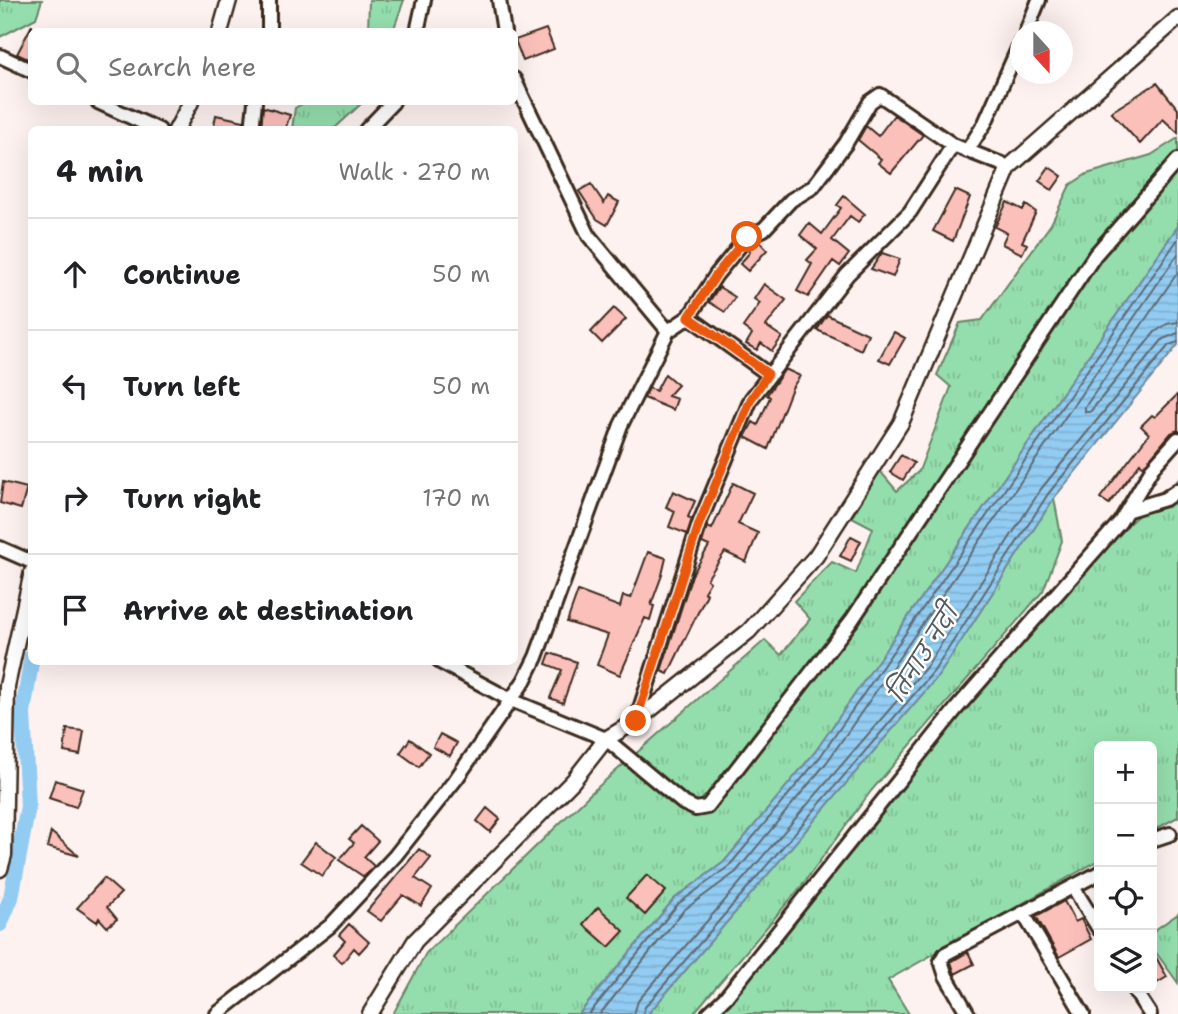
<!DOCTYPE html>
<meta charset="utf-8">
<style>
body{margin:0;font-family:"Shantell Sans","Playpen Sans Deva",sans-serif;background:#f2f2f2;color:#202124}
.controls{position:absolute;right:21px;bottom:21px;display:grid;overflow:hidden;border-radius:10px;box-shadow:0 7px 28px #0002}
.controls button{width:63px;height:63px;display:grid;place-items:center;padding:0;border:0;border-bottom:2px solid #e0e0e0;background:#fff;color:#202124;font:35px sans-serif}
.compass{position:absolute;left:1010px;top:21px;width:63px;height:63px;border-radius:50%;background:#fff;box-shadow:0 7px 28px #0002;rotate:159deg}
.stop{position:absolute;width:21px;height:21px;margin:-16px;border:5px solid #ea580c;border-radius:50%;background:#fff}
.stop.end{background:#ea580c;border-color:#fff;box-shadow:0 2px 7px #0008}
.list{margin:0;padding:0;list-style:none}
h2{display:flex;justify-content:space-between;align-items:center;height:91px;margin:0;padding:0 28px;font-size:30px}
h2 small{font-size:23px;font-weight:400;color:#757577}
.list li{display:grid;grid-template-columns:46px 1fr auto;gap:21px;align-items:center;box-sizing:border-box;height:112px;padding:0 28px;border-top:2px solid #e0e0e0}
.list b{display:block;font-size:26px;white-space:nowrap}
.list em{font-size:23px;font-style:normal;color:#757577}
.icon{flex:none;width:38px;height:38px;fill:none;stroke:currentColor;stroke-width:2;stroke-linecap:round;stroke-linejoin:round}
.map{position:relative;flex:none;width:1178px;height:1014px;overflow:hidden}
.search{position:absolute;background:#fff;box-shadow:0 7px 28px #0002;left:28px;top:28px;width:490px;height:77px;display:flex;align-items:center;gap:18px;box-sizing:border-box;padding:0 24px;border-radius:10px;color:#757577;font-size:26px}
.panel{position:absolute;background:#fff;box-shadow:0 7px 28px #0002;left:28px;top:126px;width:490px;height:539px;border-radius:10px}
.map>svg:first-child{display:block}
</style>
<div class="map">
<svg width="1178" height="1014" viewBox="0 0 1178 1014">
<defs>
<pattern id="grass-tufts" width="24" height="20" patternUnits="userSpaceOnUse" patternTransform="scale(1.75)"><rect width="24" height="20" fill="#94dead"/><path d="M3 7l-1-3M5 7V3M7 7l1-3M15 17l-1-3M17 17v-4M19 17l1-3" fill="none" stroke="#80bf94"/></pattern>
<pattern id="water-rules" width="6" height="5" patternUnits="userSpaceOnUse" patternTransform="scale(1.75)"><rect width="6" height="5" fill="#92ccf2"/><path d="M0 2.5h6" fill="none" stroke="#7fafcf"/></pattern>
</defs>
<rect width="100%" height="100%" fill="#fef2f1"/>
<filter id="ink" filterUnits="userSpaceOnUse"><feTurbulence type="fractalNoise" baseFrequency=".0143" numOctaves="2"/><feDisplacementMap in="SourceGraphic" scale="14" xChannelSelector="R" yChannelSelector="G"/><feConvolveMatrix kernelMatrix="1 2 1 2 8 2 1 2 1" color-interpolation-filters="sRGB"/></filter>
<g filter="url(#ink)">
<!-- grass -->
<path fill="url(#grass-tufts)" stroke="#688466" stroke-width="2" d="M0,0H42L36,18L0,37Z
M369,0H404L393,31H368Z
M305,102H363L334,129H292L295,108Z
M1178,138V226L815,752L724,862L674,899L579,1014H393L426,953L591,793L765,640L781,655L810,619L794,601L832,562L856,573L873,528L852,517L880,471L897,491L919,471L951,387L937,375L960,323L982,320L1051,224L1070,185L1087,174L1151,155Z
M1178,480V817L1152,831V746H1099V860L888,980L909,1014H707L1034,608Z
M1054,498L1062,541L1043,591L871,791L800,888L693,1014H648L939,675Z
M1178,914V983L1152,947V932Z"/>
<!-- water -->
<path fill="url(#water-rules)" stroke="#6f8b9d" stroke-width="2" d="M1178,226V345L1054,498L939,675L648,1014H579L674,899L724,862L815,752Z"/>
<g fill="none" stroke-linecap="round" stroke-linejoin="round">
<!-- shore -->
<path stroke="#5e6b73" stroke-width="2" d="M1178,272L1085,407V412H1090L1155,332L1167,324L1178,322
M589,1014L678,904L729,866L820,757L1178,239
M600,1014L684,910L736,872L827,762L1178,254
M634,1014L638,1001L927,666L1041,489L1163,339L1178,333
M643,1014L645,1007L934,671L1048,494L1169,345L1178,342"/>
<!-- canal -->
<path stroke="#92ccf2" stroke-width="16" d="M0,924L11,898L28,806L23,713L32,656"/>
</g>
<!-- building -->
<path fill="#fcc0bb" stroke="#3b2a1e" stroke-width="2" d="M32,25V61L17,54Z
M546,29L554,49L523,61L515,40Z
M1157,83L1178,109V133L1163,119L1140,144L1111,112Z
M263,107L290,115L285,130L261,129Z
M216,115L244,121L243,130H213Z
M894,115L923,135L891,173L878,163L881,159L858,140L866,126L878,136Z
M1049,167L1062,176L1052,190L1039,181Z
M591,184L604,203L608,196L619,202L607,225L597,219L579,191Z
M955,190L970,197L953,241L933,231Z
M844,196L865,214L858,222L850,216L832,240L849,254L840,266L833,261L808,297L797,291L812,264L807,260L817,249L800,235L809,223L822,234L841,208L837,205Z
M1007,202L1023,210L1026,205L1036,212L1022,242L1027,244L1022,254L1002,244L1007,233L995,227Z
M759,241L767,250L748,271L740,264L750,252L748,250Z
M882,253L900,259L893,277L871,269Z
M764,284L786,300L766,326L782,337L772,351L761,343L757,350L746,344L752,334L743,327L760,303L754,299Z
M719,287L735,297L725,312L709,302Z
M614,308L626,319L602,343L591,332Z
M827,315L868,334L861,350L817,330Z
M894,332L905,338L890,364L879,359Z
M785,369L800,376L792,388L768,449L745,437L753,422L758,425L770,397L767,395Z
M665,374L678,385L668,396L677,399L673,410L644,398L649,388L656,391Z
M1178,394V430L1171,433L1143,467L1140,463L1109,504L1100,498L1149,434L1141,426L1152,415L1155,417Z
M901,455L914,463L903,480L890,472Z
M3,482L27,488L21,509L0,503Z
M733,483L753,493L738,524L758,533L746,562L725,552L707,579L710,582L704,592L707,594L668,674L661,671L692,575L709,546L702,543L707,527L712,529Z
M673,491L695,501L688,517L692,519L687,534L669,527L675,511L666,507Z
M851,536L861,541L851,561L840,556Z
M648,552L666,558L662,575L651,605L654,606L650,620L645,618L620,675L597,665L608,635L567,622L578,591L620,607L623,596L631,598Z
M550,653L577,662L563,703L550,698L562,670L546,664Z
M67,729L84,731L80,755L64,752Z
M440,734L457,743L450,756L433,747Z
M410,739L429,753L419,767L400,753Z
M55,780L83,789L76,807L49,798Z
M487,808L500,819L490,832L477,821Z
M361,826L378,841L364,857L374,866L364,877L339,860L354,843L349,839Z
M51,832L79,856L47,847Z
M316,842L336,857L322,876L301,862Z
M419,849L431,858L415,878L432,889L421,906L403,895L381,921L367,911Z
M647,875L666,891L645,915L626,898Z
M104,878L121,893L107,907L117,919L107,927L99,918L97,922L77,908Z
M1064,901L1075,922L1081,919L1091,939L1059,957L1036,916Z
M598,907L624,931L609,947L583,924Z
M349,924L369,942L359,953L354,948L342,963L333,955L345,941L339,935Z
M1152,950L1167,977L1152,986Z
M968,952L974,964L955,974L951,962Z"/>
<g fill="none" stroke-linecap="round" stroke-linejoin="round">
<!-- minor casing -->
<g stroke="#3b2a1e" stroke-width="18">
<path id="minor" d="M269,0V32
M499,0L504,32
M417,32L424,0
M1026,32L1039,0
M0,56L32,71
M514,79L589,236L668,331
M98,102L159,130
M252,130L255,102
M366,130L393,102
M967,151L985,123L1020,44
M689,317L768,374
M1129,510L1165,499L1178,490
M0,548L32,562
M440,662L511,700L606,739L683,803L696,809L707,807L852,620L1095,255L1178,160
M636,721L699,524L751,399L847,275L910,212L953,145
M1152,840L1170,834
M1073,887L1099,929
M1023,913L1083,1014
M1133,988L1150,1014
M217,1014L330,926L395,856L456,779L524,681L536,657L621,425L668,331L689,317L716,275L747,237L764,229L791,200L813,187L846,143L870,102L880,95L953,145L1009,167
M708,1014L725,998L956,709L1120,522L1153,467L1178,439
M968,1014L946,976L941,961L945,954L1099,873"/>
</g>
<!-- tertiary casing -->
<g stroke="#3b2a1e" stroke-width="19">
<path id="tertiary" d="M220,32L229,0
M176,130L191,102
M0,869L4,855L7,686L32,572
M370,1014L415,941L573,781L606,739L636,721L749,631L816,556L901,423L1009,167L1178,18"/>
</g>
<!-- minor -->
<use href="#minor" stroke="#fff" stroke-width="12"/>
<!-- tertiary -->
<use href="#tertiary" stroke="#fff" stroke-width="14"/>
</g>
</g>
<g fill="none" stroke-linecap="round" stroke-linejoin="round" filter="url(#ink)">
<!-- route -->
<path stroke="#ea580c" stroke-width="9" d="M636,721L699,524L751,399L768,374L689,317L716,275L747,237"/>
</g>
<g text-anchor="middle" stroke-width="5" stroke-linejoin="round" paint-order="stroke">
<!-- water labels -->
<g font-size="23" font-style="italic" fill="#555b5e" stroke="#fff">
<text transform="translate(923 654) rotate(-58)" y="8">तिनाउ नदी</text>
</g>
</g>
</svg>
<div class="controls">
<button>+</button>
<button>−</button>
<button><svg class="icon" aria-label="locate" viewBox="0 0 24 24"><circle cx="12" cy="12" r="6"/><path d="M12 2v4M12 18v4M2 12h4M18 12h4"/></svg></button>
<button><svg class="icon" aria-label="layers" viewBox="0 0 24 24"><path d="M12 4l9 5-9 5-9-5zM3 14l9 5 9-5"/></svg></button>
</div>
<svg class="compass" viewBox="-18 -18 36 36"><path d="M0-13l5 13h-10z" fill="#e53935"/><path d="M0 13l5-13h-10z" fill="#757577"/></svg>
<div class="stop" style="left:747px;top:237px"></div>
<div class="stop end" style="left:636px;top:721px"></div>
<div class="search"><svg class="icon" aria-label="search" viewBox="0 0 24 24"><circle cx="10" cy="10" r="6"/><path d="M15 15l6 6"/></svg>Search here</div>
<section class="panel">
<h2>4 min<small>Walk · 270 m</small></h2>
<ul class="list">
<li><svg class="icon" aria-label="ahead" viewBox="0 0 24 24"><path d="M12 20V5M6 11l6-6 6 6"/></svg><div><b>Continue</b></div><em>50 m</em></li>
<li><svg class="icon" aria-label="left" viewBox="0 0 24 24"><path d="M17 20v-9H6M10 6l-5 5 5 5"/></svg><div><b>Turn left</b></div><em>50 m</em></li>
<li><svg class="icon" aria-label="right" viewBox="0 0 24 24"><path d="M7 20v-9h11M14 6l5 5-5 5"/></svg><div><b>Turn right</b></div><em>170 m</em></li>
<li><svg class="icon" aria-label="arrive" viewBox="0 0 24 24"><path d="M6 21V4h12l-3 4 3 4H6"/></svg><div><b>Arrive at destination</b></div></li>
</ul>
</section>
</div>
